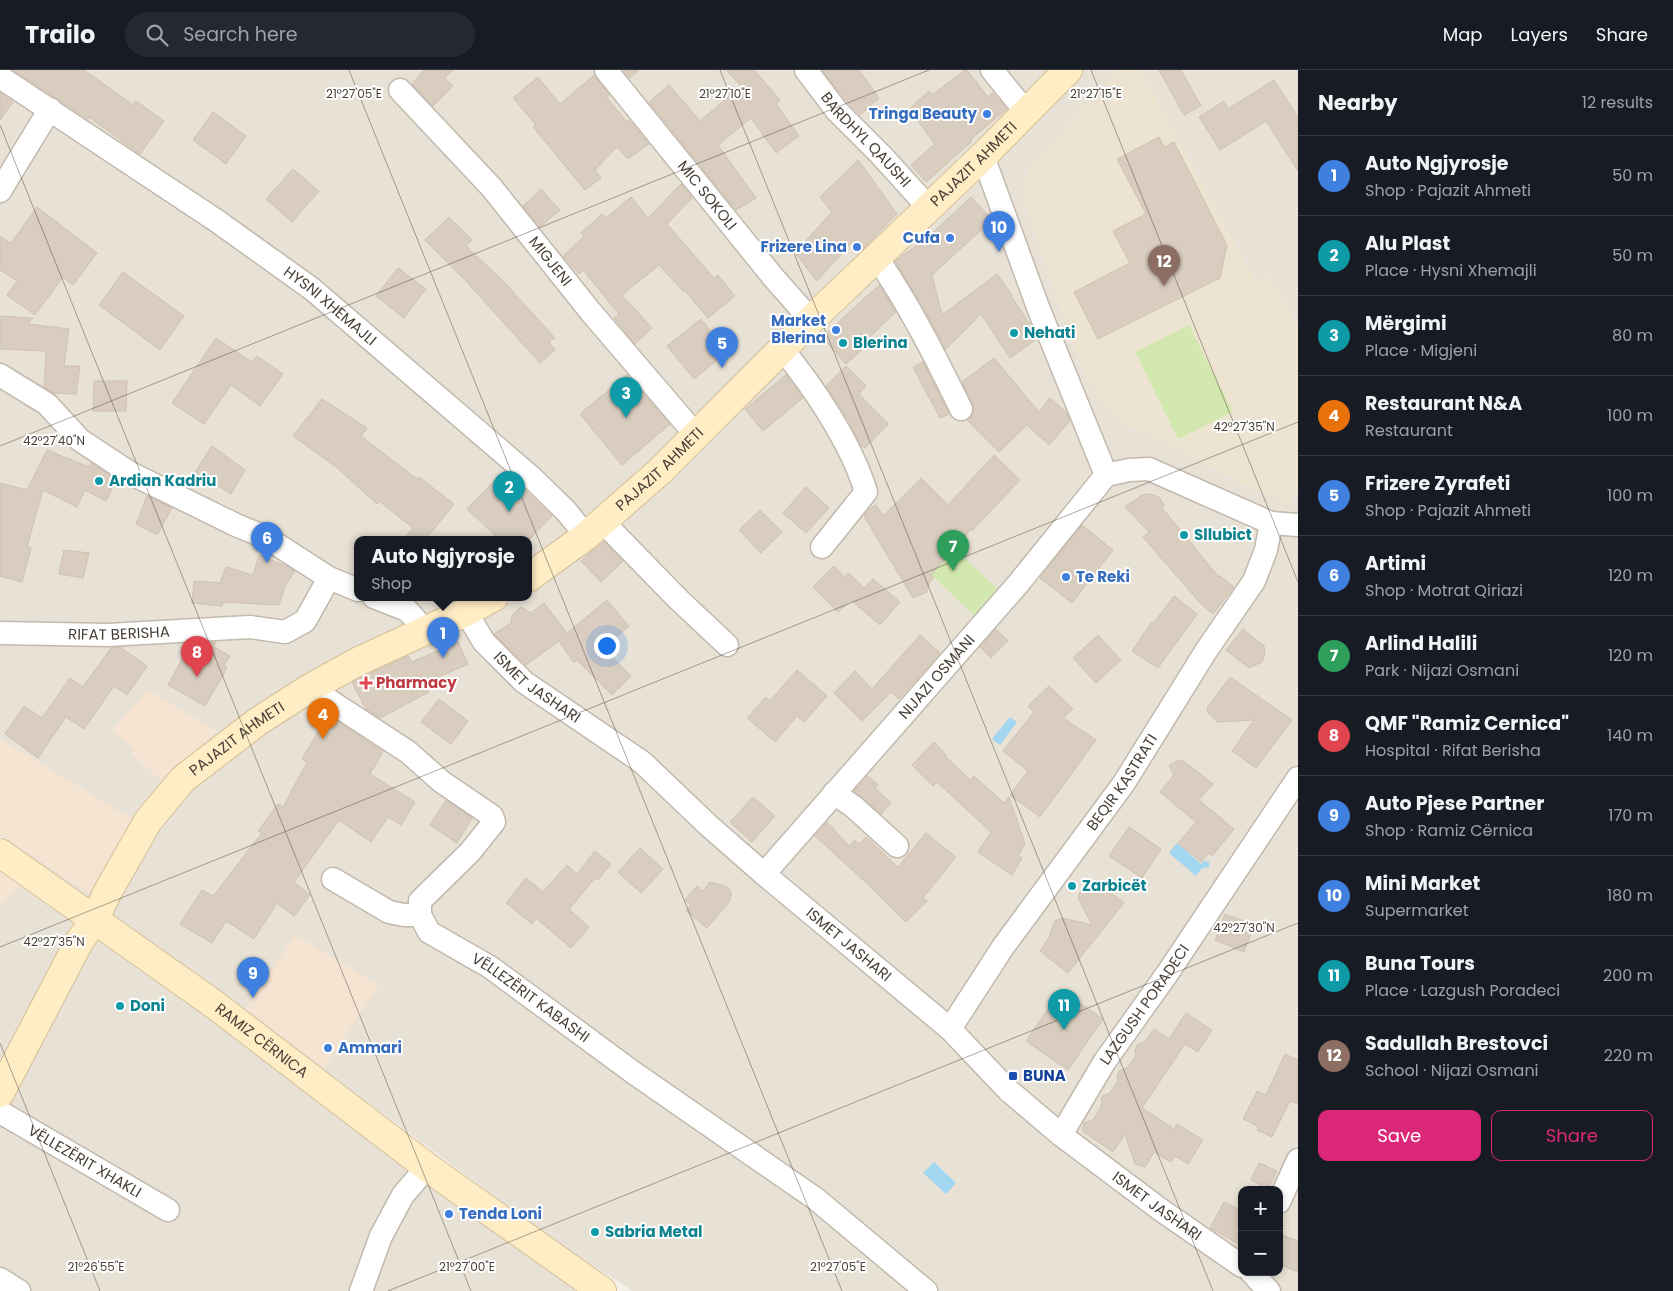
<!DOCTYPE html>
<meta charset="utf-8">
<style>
body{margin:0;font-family:Poppins,sans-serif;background:#242831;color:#f1f3f6}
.controls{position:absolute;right:15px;bottom:15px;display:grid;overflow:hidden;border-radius:10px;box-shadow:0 2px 8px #0003}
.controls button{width:45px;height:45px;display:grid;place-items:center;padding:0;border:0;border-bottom:1px solid #363941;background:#171b24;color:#f1f3f6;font:25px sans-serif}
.you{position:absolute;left:606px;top:575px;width:18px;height:18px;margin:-12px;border:4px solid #fff;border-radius:50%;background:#1a73e8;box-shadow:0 0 0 8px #1a73e833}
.badge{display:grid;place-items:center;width:32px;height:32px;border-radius:50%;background:#db2777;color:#fff;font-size:16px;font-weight:700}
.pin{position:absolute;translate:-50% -41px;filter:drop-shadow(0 1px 2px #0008)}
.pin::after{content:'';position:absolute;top:26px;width:18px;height:15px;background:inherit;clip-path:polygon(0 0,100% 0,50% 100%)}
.popup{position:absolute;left:354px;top:466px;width:178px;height:65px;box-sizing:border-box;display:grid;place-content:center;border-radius:10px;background:#171b24;filter:drop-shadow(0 1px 4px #0005);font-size:16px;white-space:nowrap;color:#9ea1a6}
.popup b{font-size:19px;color:#f1f3f6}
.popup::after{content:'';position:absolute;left:50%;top:100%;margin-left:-10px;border:10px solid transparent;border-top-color:#171b24}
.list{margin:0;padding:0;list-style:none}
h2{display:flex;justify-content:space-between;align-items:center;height:65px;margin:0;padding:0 20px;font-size:21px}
h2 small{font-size:16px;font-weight:400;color:#9ea1a6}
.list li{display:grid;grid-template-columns:32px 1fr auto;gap:15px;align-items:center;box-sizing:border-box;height:80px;padding:0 20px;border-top:1px solid #363941}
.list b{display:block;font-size:19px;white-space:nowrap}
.list p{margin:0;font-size:16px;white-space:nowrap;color:#9ea1a6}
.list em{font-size:16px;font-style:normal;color:#9ea1a6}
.actions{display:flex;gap:10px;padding:15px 20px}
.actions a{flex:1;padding:11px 0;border:1px solid #db2777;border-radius:10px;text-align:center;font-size:18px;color:#db2777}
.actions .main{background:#db2777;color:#fff}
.icon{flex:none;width:28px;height:28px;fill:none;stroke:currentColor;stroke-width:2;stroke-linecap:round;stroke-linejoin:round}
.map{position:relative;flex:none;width:1298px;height:1221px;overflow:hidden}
header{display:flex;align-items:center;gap:30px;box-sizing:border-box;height:70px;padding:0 25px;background:#171b24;border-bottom:1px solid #363941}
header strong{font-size:24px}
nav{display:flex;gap:28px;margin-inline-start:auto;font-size:18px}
.search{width:350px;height:45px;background:#242831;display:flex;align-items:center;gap:12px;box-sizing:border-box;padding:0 18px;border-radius:28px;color:#9ea1a6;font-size:19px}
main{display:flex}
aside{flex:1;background:#171b24}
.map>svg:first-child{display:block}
</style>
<header>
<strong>Trailo</strong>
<div class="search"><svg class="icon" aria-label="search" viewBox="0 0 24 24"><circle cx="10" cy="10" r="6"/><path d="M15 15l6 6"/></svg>Search here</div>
<nav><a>Map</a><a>Layers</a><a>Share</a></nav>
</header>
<main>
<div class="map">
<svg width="1298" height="1221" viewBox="0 0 1298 1221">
<rect width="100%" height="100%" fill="#f4efe7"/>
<!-- residential -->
<path fill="#e8e1d5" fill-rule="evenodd" d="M0,0H1298V1221H633L552,1169L203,910L0,766ZM358,469H528V527H358ZM1242,1120H1279V1202H1242Z
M0,795L203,938L377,1077L576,1221H0Z"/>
<!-- commercial -->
<path fill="#f6e4d2" d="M148,620L217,661L164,713L131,683L134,680L112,660Z
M0,669L134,750L89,824L0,764Z
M0,801L20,816L0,836Z
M295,865L379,915L324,998L246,939Z"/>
<!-- education -->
<path fill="#ede3d1" d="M1117,0H1139L1140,4L1151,20L1256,212L1268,204L1298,256V419L1290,434L1240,413L1175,377L1117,350L1106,338L1085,304L1063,248L1023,123L1026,110L1028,100Z"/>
<!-- green -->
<path fill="#d3e8b0" d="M1189,255L1233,342L1178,369L1135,282Z
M928,454L1003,524L981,552L904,479Z"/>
<!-- water -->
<path fill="#a3d7f1" d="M1010,647L1017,652L1000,675L992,669Z
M1177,773L1201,794L1204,791L1209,792V797L1202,798L1196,806L1169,783Z
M934,1092L956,1113L946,1124L923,1103Z"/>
<!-- building -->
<path fill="#d9cdc0" stroke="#d0c1b0" d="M13,0H84L133,35L136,31L164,51L140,84L89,47L88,49Z
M424,0H453L444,8L453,16L433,36L412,14Z
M623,0H639L630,8Z
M726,0H754L780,30L776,34L799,66L776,83L751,48L718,75L756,128L736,140L649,32L669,15L700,51L741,16Z
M822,0H859L879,28L860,45L847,32Z
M965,0H967L988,27L993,23L1007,39L971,69L972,71L926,112L911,95L935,74L909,39L929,21L932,25Z
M1159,0H1181L1201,36L1184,45Z
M594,5L609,25L607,28L627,52L629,50L649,74L628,89L617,77L595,100L601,108L585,120L533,57L536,55L513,28L538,7L560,34Z
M1274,10L1298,47V101L1266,51L1220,80L1199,47L1224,31L1228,39Z
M0,23L13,32L0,50Z
M213,42L246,66L226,94L193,70Z
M1159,67L1164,77L1174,72L1227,175L1220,208L1098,269L1074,222L1130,193L1113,161L1146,144L1117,89Z
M858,90L897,144L862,180L854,170L817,211L795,183L832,142L820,127Z
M293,99L319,121L292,152L266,129Z
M681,114L692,128L667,154L714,208L718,205L735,226L708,248L685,221L684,222L659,195L622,225L652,258L635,274L614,248L619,244L583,200L579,204L563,186L584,166L581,163L602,144L606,148L631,127L648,148Z
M541,119L560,140L540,157L523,136Z
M971,127L992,150L932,205L942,245L997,204L1012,225L1011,226L1032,258L1037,269L1010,288L981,244L946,279L923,237L895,191L927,168Z
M37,137L97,183L73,215L63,207L35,245L7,225L17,211L0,200V166L11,173Z
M449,147L472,170L466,176L504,212L555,268L549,272L555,280L540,293L465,210L425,170Z
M398,198L426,219L404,248L376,226Z
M123,202L184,246L160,280L99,235Z
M879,215L896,242L861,275L864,278L846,294L822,267Z
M0,246L33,248L28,254L69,259L64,296H80L76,324L54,323L44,317L46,281L0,279Z
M701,249L727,282L694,309L667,276Z
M216,268L252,292L257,286L283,304L260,336L231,315L204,354L172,333Z
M994,288L1039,342L1050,328L1066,342L1070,351L1049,375L1027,355L999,382L967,350L972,346L974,339L973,333L962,312Z
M923,292L949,344L940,348L913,297Z
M846,296L866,316L859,324L889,354L865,378L860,374L849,351L826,316Z
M627,305L670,354L622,395L580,344Z
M786,305L803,328L763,361L745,339Z
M94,311H127L126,341H93Z
M322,329L367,358L361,366L417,409L419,407L454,434L426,469H404L413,458L379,431L377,434L336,397L293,366Z
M212,376L245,400L231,424L195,402Z
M47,380L89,397L91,393L116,410L106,431L85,420L77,437L43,420L27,477L31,478L22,512L0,506V413L27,420Z
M994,385L1020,410L972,461L971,459L931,505L934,508L929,513L927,522L913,528L864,446L869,439L876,435L883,446L921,408L948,435Z
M504,401L552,446L530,469H499L467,439Z
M806,417L829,438L806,463L783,443Z
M1151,424L1160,428L1164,436L1162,438L1218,506H1220L1234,517L1213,544L1201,534L1143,467L1149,462L1125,437L1142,425Z
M147,426L172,438L157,465L136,454Z
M760,440L782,462L761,483L739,460Z
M1082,455L1113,480L1072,533L1040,508Z
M604,471L623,491L601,512L581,491Z
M64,480L89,483L83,508L59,504Z
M259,485L286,496L295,501L285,516L279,535L223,532L222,536L192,533L194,511L220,513L226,497L253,505Z
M834,496L844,507L849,503L864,518L873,509L900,532L880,555L851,530L838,542L813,517Z
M1174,526L1197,544L1158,598L1132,581L1151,553L1153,554Z
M607,530L629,556L603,578L631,606L612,625L577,590L574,593L559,571L526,595L494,564L511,553L512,545L521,537L531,543L544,533L567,563Z
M996,559L1008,571L991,588L980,577Z
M1243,559L1264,576L1265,584L1262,592L1249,598L1226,580Z
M920,565L940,583L899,629L891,622L862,651L834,623L855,601L872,619Z
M1098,565L1121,590L1096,613L1073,588Z
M216,572L214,577L230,586L224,596L227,598L205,636L168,615L191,573Z
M458,572L468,594L421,615L429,622L380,648L366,639L352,612L408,586L412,592Z
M120,577L147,596L127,625L114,616L84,659L66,647L38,688L5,664L24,636L42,648L70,608L83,617L111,578Z
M797,600L827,626L804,652L797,646L775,672L747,648L766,627L770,631Z
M1230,607L1292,650L1256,698L1232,681L1254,650L1217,652L1208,643L1207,638Z
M1049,616L1073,639L1063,648L1096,670L1040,747L1010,725L1028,701L1003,681L1034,642L1028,636Z
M439,629L468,651L451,674L421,652Z
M328,645L383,682L370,704L415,732L401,755L388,747L371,772L339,750L294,812L310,825L294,846L277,833L254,869L226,851L212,873L180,854L202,820L213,826L262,763L258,761L278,734L283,737L307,692L302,689Z
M934,672L947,686L946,687L970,710L974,706L1004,733L1009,727L1025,774L1018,786L1022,788L1012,805L978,782L991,762L937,712L933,716L912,695Z
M1178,690L1185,692L1213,714L1199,730L1234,759L1212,786L1209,783L1201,792L1178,773L1196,752L1160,722L1174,705L1169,696Z
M868,706L878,715L875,718L891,733L881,744L854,721Z
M753,727L775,746L752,772L730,752Z
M446,730L472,748L457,773L430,755Z
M827,752L849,776L855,770L859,774L866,767L898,797L926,763L956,787L923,828L927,831L906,852L861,808L815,766Z
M1129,757L1161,779L1142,808L1109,786Z
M640,778L663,799L641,823L618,802Z
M595,781L611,794L598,810L595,808L569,839L589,857L571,878L536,848L532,854L506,833L526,808L543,822L567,795L577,804Z
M710,812L725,816L730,820L731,824L730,831L707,858L686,841L691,835L685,830L697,816L703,821Z
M1092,814H1099L1124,833L1068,903L1040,881L1050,866L1052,858L1055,851L1062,848L1092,855L1078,828L1080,822Z
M1225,844L1254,855L1244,882L1215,870Z
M1061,920L1103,949L1068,1000L1026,971Z
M1186,943L1212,960L1198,982L1185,974L1142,1038L1174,1059L1177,1054L1203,1070L1188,1094L1175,1086L1171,1092L1154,1082L1145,1097L1135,1094L1125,1064L1113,1082L1082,1061L1084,1053L1093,1050L1101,1037L1102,1026L1110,1023L1118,1011L1117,1006L1119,1001L1128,997L1136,985L1135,980L1137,975L1145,971L1154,959L1169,969Z
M1285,984L1298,990V1034L1290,1031L1272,1067L1257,1060L1259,1057L1243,1049L1257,1021L1266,1025Z
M1259,1093L1277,1101L1268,1119L1251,1110Z
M1224,1132L1242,1141V1176L1210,1158Z
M1279,1164L1298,1171V1202L1279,1194Z"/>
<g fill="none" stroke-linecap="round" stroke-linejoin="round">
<!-- street casing -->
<g stroke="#c2b9ad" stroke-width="25">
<g id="street">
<path id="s1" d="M606,0L773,207L811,250"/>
<path id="s2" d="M806,0L837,41L881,85L929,138"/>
<path d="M992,0L1026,42"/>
<path id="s3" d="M0,7L217,151L312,219L530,406L566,441L586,466"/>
<path id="s4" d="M400,20L492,118L590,241L696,365"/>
<path d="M983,86L1039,240L1106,405"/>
<path d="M0,121L50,39"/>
<path d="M877,188C910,236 936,288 961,339"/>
<path d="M782,279C814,317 852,375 866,422L822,477"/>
<path d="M0,305L47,334L80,370L130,403L236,455L267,468L329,508L358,520"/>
<path d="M603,452L678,529L727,575"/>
<path d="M374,527L407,540L425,560"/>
<path id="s5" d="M466,542L484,572L524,612L642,692L708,755L764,804L950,959L1008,1020L1061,1065L1161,1140L1242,1196"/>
<path id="s6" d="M0,563L108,565L250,557L285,562L305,551L329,508"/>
<path id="s7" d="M310,618L408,682L442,712L492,746L494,752L470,782L420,831V845L429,862L490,897L634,1003L816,1129L926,1221"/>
<path d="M834,723L854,737L897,776"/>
<path id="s8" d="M764,804L1018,514L1106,405L1129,400L1149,399L1271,453L1298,455"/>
<path d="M333,809L389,842L404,845H420"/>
<path id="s9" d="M950,959L1003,877L1124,713L1206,581L1254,511L1266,480L1271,453"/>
<path id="s10" d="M0,1042L168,1140"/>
<path id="s11" d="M1061,1065L1105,991L1167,904L1298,708"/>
<path d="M1279,1132L1298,1090"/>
<path d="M1251,1202L1269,1221"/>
<path d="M0,1209L19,1221"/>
<path d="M361,1221L381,1166L403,1125L427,1097"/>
</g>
</g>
<!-- secondary casing -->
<g stroke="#d4bf97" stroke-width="30">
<g id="secondary">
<path id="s12" d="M528,508L586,466L659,402L811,250L983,86L1068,0"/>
<path id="s13" d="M0,783L211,932L427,1097L602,1221"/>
<path id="s14" d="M0,1023L79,872L95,849L107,823L148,751L183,709L257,652L310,618L359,591L466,542L494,527"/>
</g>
</g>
<!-- street -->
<use href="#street" stroke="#fff" stroke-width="22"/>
<!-- secondary -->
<use href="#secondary" stroke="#ffedc6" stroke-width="28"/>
</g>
<!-- ticks -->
<path fill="none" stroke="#473f36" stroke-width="1" stroke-opacity="0.45" d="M349,0L842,1221M720,0L1213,1221M1091,0L1298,512M0,55L471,1221M0,376L929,0M0,877L1298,352M0,973L100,1221M388,1221L1298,853"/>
<!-- markers -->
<g fill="#3f7fe0" stroke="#fff" stroke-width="2">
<circle cx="987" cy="44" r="5"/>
<circle cx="950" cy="168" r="5"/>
<circle cx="857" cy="177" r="5"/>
<circle cx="836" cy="260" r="5"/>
<circle cx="1066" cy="507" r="5"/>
<circle cx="328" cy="978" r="5"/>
<circle cx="449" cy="1144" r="5"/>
</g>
<g fill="#0f9aa8" stroke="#fff" stroke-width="2">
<circle cx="1014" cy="263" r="5"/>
<circle cx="843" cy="273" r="5"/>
<circle cx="99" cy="411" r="5"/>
<circle cx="1184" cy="465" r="5"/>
<circle cx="1072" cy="816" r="5"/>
<circle cx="120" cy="936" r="5"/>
<circle cx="595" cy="1162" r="5"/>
</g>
<path fill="#e0444e" stroke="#fff" stroke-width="2" d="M363.5 605.5h5v5h5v5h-5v5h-5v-5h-5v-5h5z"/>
<rect fill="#1a4fb4" stroke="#fff" stroke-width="2" x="1008" y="1001" width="10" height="10" rx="2.5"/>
<g text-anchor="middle" stroke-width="4" stroke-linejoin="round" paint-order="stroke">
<!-- shop labels -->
<g font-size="15" font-weight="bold" fill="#366cbe" stroke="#fff" text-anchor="end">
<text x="977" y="49">Tringa Beauty</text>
<text x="940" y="173">Cufa</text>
<text x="847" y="182">Frizere Lina</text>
<text x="826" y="256">Market<tspan x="826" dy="17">Blerina</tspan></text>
<text x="1076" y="512" text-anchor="start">Te Reki</text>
<text x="338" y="983" text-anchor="start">Ammari</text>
<text x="459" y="1149" text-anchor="start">Tenda Loni</text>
</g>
<!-- street labels -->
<g font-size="15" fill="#473f36" stroke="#fff">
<text dy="5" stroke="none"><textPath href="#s2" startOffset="92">BARDHYL QAUSHI</textPath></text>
<text dy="5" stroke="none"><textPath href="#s12" startOffset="609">PAJAZIT AHMETI</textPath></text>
<text dy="5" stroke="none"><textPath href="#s1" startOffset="161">MIC SOKOLI</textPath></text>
<text dy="5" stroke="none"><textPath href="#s4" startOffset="228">MIGJENI</textPath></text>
<text dy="5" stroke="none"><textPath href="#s3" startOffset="402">HYSNI XHEMAJLI</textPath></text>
<text dy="5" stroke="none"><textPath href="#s12" startOffset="171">PAJAZIT AHMETI</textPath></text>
<text dy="5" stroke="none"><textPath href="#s6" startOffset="119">RIFAT BERISHA</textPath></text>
<text dy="5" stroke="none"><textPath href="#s8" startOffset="262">NIJAZI OSMANI</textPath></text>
<text dy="5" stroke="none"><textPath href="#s5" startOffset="105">ISMET JASHARI</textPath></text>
<text dy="5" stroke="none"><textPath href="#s14" startOffset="432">PAJAZIT AHMETI</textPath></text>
<text dy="5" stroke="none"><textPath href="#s9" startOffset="301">BEQIR KASTRATI</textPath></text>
<text dy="5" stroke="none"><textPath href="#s5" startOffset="510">ISMET JASHARI</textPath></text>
<text dy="5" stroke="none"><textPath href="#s7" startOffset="492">VËLLEZËRIT KABASHI</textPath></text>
<text dy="5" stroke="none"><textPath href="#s11" startOffset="155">LAZGUSH PORADECI</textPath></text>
<text dy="5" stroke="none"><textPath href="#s13" startOffset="322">RAMIZ CËRNICA</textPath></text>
<text dy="5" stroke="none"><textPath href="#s10" startOffset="98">VËLLEZËRIT XHAKLI</textPath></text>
<text dy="5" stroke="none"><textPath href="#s5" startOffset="915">ISMET JASHARI</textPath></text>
</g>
<!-- culture labels -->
<g font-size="15" font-weight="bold" fill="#0d838f" stroke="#fff" text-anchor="start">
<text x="1024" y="268">Nehati</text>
<text x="853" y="278">Blerina</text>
<text x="109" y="416">Ardian Kadriu</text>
<text x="1194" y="470">Sllubict</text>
<text x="1082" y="821">Zarbicët</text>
<text x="130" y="941">Doni</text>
<text x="605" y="1167">Sabria Metal</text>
</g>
<!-- health labels -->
<g font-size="15" font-weight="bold" fill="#be3a42" stroke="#fff" text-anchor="start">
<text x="376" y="618">Pharmacy</text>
</g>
<!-- transit labels -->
<g font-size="15" font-weight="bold" fill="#164399" stroke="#fff" text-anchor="start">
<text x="1023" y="1011">BUNA</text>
</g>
</g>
<g font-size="12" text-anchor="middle" fill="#473f36" stroke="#fff" stroke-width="4" stroke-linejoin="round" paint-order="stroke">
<text x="354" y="28">21°27'05"E</text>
<text x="725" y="28">21°27'10"E</text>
<text x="1096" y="28">21°27'15"E</text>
<text x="1244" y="361">42°27'35"N</text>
<text x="54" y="375">42°27'40"N</text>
<text x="1244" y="862">42°27'30"N</text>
<text x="54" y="876">42°27'35"N</text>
<text x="96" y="1201">21°26'55"E</text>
<text x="467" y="1201">21°27'00"E</text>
<text x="838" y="1201">21°27'05"E</text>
</g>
</svg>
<div class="controls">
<button>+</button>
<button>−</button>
</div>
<div class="you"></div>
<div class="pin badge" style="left:443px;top:588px;background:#3f7fe0">1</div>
<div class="popup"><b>Auto Ngjyrosje</b>Shop</div>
<div class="pin badge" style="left:509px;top:442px;background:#0f9aa8">2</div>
<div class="pin badge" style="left:626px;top:348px;background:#0f9aa8">3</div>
<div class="pin badge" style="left:323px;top:669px;background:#e8710a">4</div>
<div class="pin badge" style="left:722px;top:298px;background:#3f7fe0">5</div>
<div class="pin badge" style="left:267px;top:493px;background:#3f7fe0">6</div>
<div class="pin badge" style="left:953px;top:501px;background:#2e9e5b">7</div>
<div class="pin badge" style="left:197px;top:607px;background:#e0444e">8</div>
<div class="pin badge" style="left:253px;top:928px;background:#3f7fe0">9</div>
<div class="pin badge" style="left:999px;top:182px;background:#3f7fe0">10</div>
<div class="pin badge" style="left:1064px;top:960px;background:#0f9aa8">11</div>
<div class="pin badge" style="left:1164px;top:216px;background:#8d6e63">12</div>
</div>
<aside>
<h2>Nearby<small>12 results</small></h2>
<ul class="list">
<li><span class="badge" style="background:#3f7fe0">1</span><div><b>Auto Ngjyrosje</b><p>Shop · Pajazit Ahmeti</p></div><em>50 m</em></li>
<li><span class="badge" style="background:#0f9aa8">2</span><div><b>Alu Plast</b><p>Place · Hysni Xhemajli</p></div><em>50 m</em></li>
<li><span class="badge" style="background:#0f9aa8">3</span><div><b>Mërgimi</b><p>Place · Migjeni</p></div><em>80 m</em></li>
<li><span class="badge" style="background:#e8710a">4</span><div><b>Restaurant N&amp;A</b><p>Restaurant</p></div><em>100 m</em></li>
<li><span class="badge" style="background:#3f7fe0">5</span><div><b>Frizere Zyrafeti</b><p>Shop · Pajazit Ahmeti</p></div><em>100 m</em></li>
<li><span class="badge" style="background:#3f7fe0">6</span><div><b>Artimi</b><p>Shop · Motrat Qiriazi</p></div><em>120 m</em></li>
<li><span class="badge" style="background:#2e9e5b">7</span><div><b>Arlind Halili</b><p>Park · Nijazi Osmani</p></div><em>120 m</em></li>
<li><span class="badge" style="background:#e0444e">8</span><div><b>QMF &quot;Ramiz Cernica&quot;</b><p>Hospital · Rifat Berisha</p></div><em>140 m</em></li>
<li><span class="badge" style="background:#3f7fe0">9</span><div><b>Auto Pjese Partner</b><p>Shop · Ramiz Cërnica</p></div><em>170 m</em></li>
<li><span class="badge" style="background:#3f7fe0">10</span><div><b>Mini Market</b><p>Supermarket</p></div><em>180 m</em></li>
<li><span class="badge" style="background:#0f9aa8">11</span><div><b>Buna Tours</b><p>Place · Lazgush Poradeci</p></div><em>200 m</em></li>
<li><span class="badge" style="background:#8d6e63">12</span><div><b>Sadullah Brestovci</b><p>School · Nijazi Osmani</p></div><em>220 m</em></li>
</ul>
<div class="actions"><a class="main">Save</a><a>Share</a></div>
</aside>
</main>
